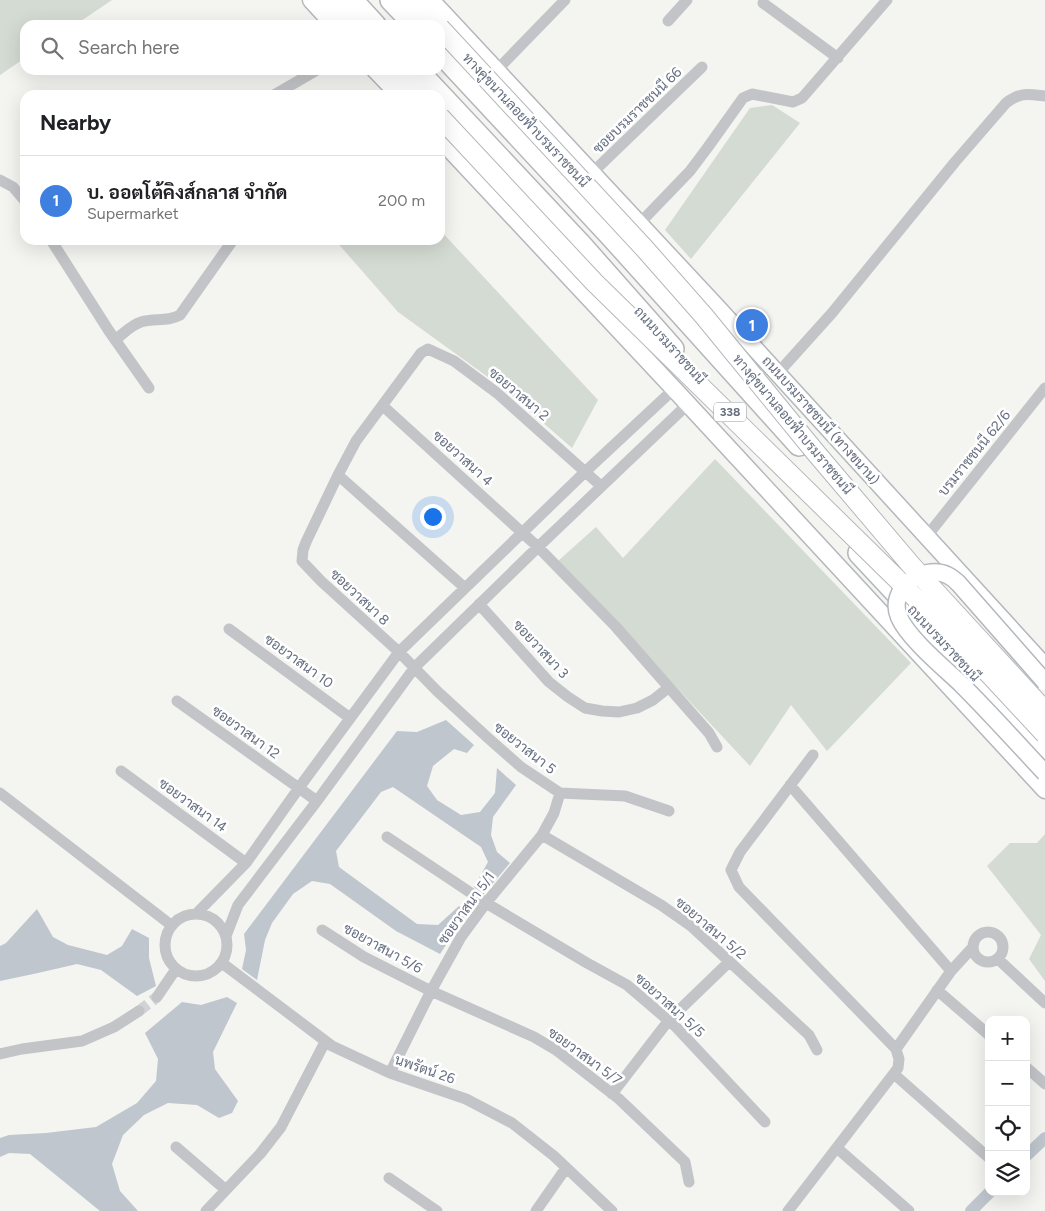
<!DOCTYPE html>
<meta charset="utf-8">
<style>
body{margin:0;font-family:Figtree,Sarabun,sans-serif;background:#f2f2f2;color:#202124}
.controls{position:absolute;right:15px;bottom:15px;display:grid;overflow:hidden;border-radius:10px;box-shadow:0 5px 20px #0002}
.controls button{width:45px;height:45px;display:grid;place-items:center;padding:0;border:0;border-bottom:1px solid #e0e0e0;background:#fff;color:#202124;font:25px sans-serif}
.you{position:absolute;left:432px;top:516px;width:18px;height:18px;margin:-12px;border:4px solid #fff;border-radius:50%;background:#1a73e8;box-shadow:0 0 0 8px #1a73e833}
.badge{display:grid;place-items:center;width:32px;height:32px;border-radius:50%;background:#d8742c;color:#fff;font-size:16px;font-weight:700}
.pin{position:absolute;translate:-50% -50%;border:2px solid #fff;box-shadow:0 1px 5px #0006}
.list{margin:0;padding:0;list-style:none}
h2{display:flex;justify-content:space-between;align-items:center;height:65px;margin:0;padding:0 20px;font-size:21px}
h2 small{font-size:16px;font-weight:400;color:#757577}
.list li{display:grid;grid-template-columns:32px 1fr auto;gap:15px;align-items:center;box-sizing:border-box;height:90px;padding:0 20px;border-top:1px solid #e0e0e0}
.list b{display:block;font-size:19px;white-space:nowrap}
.list p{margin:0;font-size:16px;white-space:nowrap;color:#757577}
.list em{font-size:16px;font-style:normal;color:#757577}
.icon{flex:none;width:28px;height:28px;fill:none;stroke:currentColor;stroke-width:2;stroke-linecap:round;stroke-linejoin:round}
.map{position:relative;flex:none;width:1045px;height:1211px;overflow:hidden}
.search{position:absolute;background:#fff;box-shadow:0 5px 20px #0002;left:20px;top:20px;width:425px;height:55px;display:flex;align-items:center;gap:12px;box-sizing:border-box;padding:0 18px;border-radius:15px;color:#757577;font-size:19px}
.panel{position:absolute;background:#fff;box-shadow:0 5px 20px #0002;left:20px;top:90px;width:425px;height:155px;border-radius:15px}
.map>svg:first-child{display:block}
</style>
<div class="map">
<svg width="1045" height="1211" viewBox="0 0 1045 1211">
<rect width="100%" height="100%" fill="#f4f4f1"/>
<!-- green -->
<path fill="#d4dbd2" d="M0,0H112L75,25H25V58L0,75Z
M772,105L800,123L691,259L665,230L750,108Z
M440,230L598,400L572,448L503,388L398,312L335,240H440Z
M715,459L911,663L827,751L791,705L750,766L558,561L596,527L623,558Z
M1045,834V981L1029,959L1041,935L987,866L1010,843H1037Z"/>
<!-- water -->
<path fill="#bfc6cd" d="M446,720L474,745L467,753L454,749L433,766L427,786L437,800L461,815L480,812L495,793L497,768L516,785L493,817L491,835L497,852L510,863L483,895L474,887L488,862L481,847L393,787L381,792L336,851L339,867L417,924L438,925L459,906L468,912L440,954L396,931L330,884L312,881L293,894L272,923L265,940L257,980L242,969L246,950L244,934L397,731L417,732Z
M37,909L53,937L68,945L107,955L122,946L132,929L149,938V958L156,986L137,996L101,970L77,964L38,973L0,981V946L6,943Z
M227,997L237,1003L213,1052L215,1069L238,1101L232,1113L219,1118L197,1105L168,1103L144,1115L123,1135L112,1164L120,1191L138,1211H100L30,1154L9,1153L0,1157V1138L9,1135L46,1133L96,1127L137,1103L156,1081L158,1059L145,1033L182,1002L201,1005Z"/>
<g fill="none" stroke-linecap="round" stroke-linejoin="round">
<!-- canal -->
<path stroke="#bfc6cd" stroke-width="12" d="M1026,1156L1045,1138
M971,1211L990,1192"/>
<!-- street-tunnel -->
<path stroke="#d0d3d5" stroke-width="11" stroke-dasharray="11 5.5" stroke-linecap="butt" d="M139,1011L157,997"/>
<!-- secondary casing -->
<g stroke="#b4b7bc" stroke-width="19">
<path id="secondary" d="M311,0L334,25
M431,0L717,307L1045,666
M375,70L399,95
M440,139L674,389L1045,790"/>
</g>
<!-- primary casing -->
<g stroke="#b5b7bb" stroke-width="21">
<path id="primary" d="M331,0L354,25
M414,0L438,25
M396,70L419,95"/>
</g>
<!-- highway casing -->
<g stroke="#b4b6ba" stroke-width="24">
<path id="highway" d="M352,0L375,25
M391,0L415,25
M440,52L609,234L799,445
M417,70L582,246L673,349
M859,553L1045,752"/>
</g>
<!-- street -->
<path stroke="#c2c4c8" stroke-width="11" d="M763,3L838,58
M668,21L687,0
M497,70L565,0
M274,95L317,70
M592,173L702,67
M0,180L13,187L25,201
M639,224L690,171L708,147L743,98L752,94L793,102L802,98L887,0
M51,240L109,331L149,388
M115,340C123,334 131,325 141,322C154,318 168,322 180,315L233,240
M778,373L832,313L955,162L1006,103C1021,92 1027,94 1045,96
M383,406L538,547L616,627L709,733L717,747
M338,475L465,588
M601,486L497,393L454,361L428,349L421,353L356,441L338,475L306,542L303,550L302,561L321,581L399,652L437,691L487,737L521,767L560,793L625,796L669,811
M927,536L1045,388
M479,604L549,682L568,697L585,708L602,711L619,712L637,708L653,700L668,688
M229,629L350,718
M177,701L317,801
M813,755L740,852L731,870L739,887L896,1049
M121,771L246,863
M790,785L951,971
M0,793L171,925
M542,835L661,905L691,926L809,1035L817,1050
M387,837L486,903L587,963L627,985L675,1026L765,1122
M197,913L246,863L301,785L399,652L586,471L674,389
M165 945a31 31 0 1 1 62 0a31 31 0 1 1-62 0Z
M322,930L364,957L431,991L534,1037L556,1050L619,1099L685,1162L689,1182
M973 947a15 15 0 1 1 30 0a15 15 0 1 1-30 0Z
M226,936L238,905L317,801L415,667L538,547L688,404
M998,959L1045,1003
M222,963L332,1046L390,1073L466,1099L512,1123L554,1156L612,1211
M937,990L989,1035
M157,997L176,969
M0,1054L22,1049L82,1041L114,1027L139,1011
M1026,1067L1045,1084
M390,1073L431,991L461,937L486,903L542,835L554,813L560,793
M894,1074L989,1158
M612,1094L669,1020L729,962
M176,1147L226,1190
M837,1148L909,1211
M389,1178L437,1211
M206,1211L260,1154L281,1127L325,1042
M536,1211L566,1168
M788,1211L898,1068L899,1059L896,1049L951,971L973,947"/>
<!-- secondary -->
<use href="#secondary" stroke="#fff" stroke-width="16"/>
<!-- primary -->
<use href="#primary" stroke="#fff" stroke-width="19"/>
<!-- highway -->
<use href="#highway" stroke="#fff" stroke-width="21"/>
<!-- secondary-bridge casing -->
<g stroke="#b4b7bc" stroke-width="19" stroke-linecap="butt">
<path id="secondary-bridge" d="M1045,682L959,584C956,581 952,577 947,575C923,564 887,589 899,617C908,638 943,667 961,684C990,713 1017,743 1045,773"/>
</g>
<!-- primary-bridge casing -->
<g stroke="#b5b7bb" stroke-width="21" stroke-linecap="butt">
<path id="primary-bridge" d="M440,28L645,249L704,316L816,453L911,565L1045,711
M440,117L594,282L897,579L991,676L1045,734"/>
</g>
<!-- secondary-bridge -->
<use href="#secondary-bridge" stroke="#fff" stroke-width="16"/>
<!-- primary-bridge -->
<use href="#primary-bridge" stroke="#fff" stroke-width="19"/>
</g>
<g text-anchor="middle" stroke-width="5" stroke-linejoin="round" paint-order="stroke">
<!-- shield labels -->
<rect fill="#fff" stroke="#939aa6" stroke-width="1" x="714" y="402.5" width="32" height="19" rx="4"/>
<g font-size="12" font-weight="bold" fill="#656f80">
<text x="730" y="416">338</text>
</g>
<!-- street labels -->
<g font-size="14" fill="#656f80" stroke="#fff">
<text transform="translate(637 110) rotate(-44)" y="5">ซอยบรมราชชนนี 66</text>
<text transform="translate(526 120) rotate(47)" y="5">ทางคู่ขนานลอยฟ้าบรมราชชนนี</text>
<text transform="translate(670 345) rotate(48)" y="5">ถนนบรมราชชนนี</text>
<text transform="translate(519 394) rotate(40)" y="5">ซอยวาสนา 2</text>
<text transform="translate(821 420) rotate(48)" y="5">ถนนบรมราชชนนี (ทางขนาน)</text>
<text transform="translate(793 424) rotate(50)" y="5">ทางคู่ขนานลอยฟ้าบรมราชชนนี</text>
<text transform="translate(974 453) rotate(-51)" y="5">บรมราชชนนี 62/6</text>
<text transform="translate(463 458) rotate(42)" y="5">ซอยวาสนา 4</text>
<text transform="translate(360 597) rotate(43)" y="5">ซอยวาสนา 8</text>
<text transform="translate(944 643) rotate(47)" y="5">ถนนบรมราชชนนี</text>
<text transform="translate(541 649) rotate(47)" y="5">ซอยวาสนา 3</text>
<text transform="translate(299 661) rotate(36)" y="5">ซอยวาสนา 10</text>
<text transform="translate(246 732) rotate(36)" y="5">ซอยวาสนา 12</text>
<text transform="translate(525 748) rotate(38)" y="5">ซอยวาสนา 5</text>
<text transform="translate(193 805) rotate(36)" y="5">ซอยวาสนา 14</text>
<text transform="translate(466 908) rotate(-54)" y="5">ซอยวาสนา 5/1</text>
<text transform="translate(711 928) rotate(40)" y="5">ซอยวาสนา 5/2</text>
<text transform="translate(383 948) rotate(29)" y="5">ซอยวาสนา 5/6</text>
<text transform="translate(670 1005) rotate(42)" y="5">ซอยวาสนา 5/5</text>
<text transform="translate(585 1056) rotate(36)" y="5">ซอยวาสนา 5/7</text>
<text transform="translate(425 1069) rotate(19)" y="5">นพรัตน์ 26</text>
</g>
</g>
</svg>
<div class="controls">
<button>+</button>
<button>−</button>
<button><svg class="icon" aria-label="locate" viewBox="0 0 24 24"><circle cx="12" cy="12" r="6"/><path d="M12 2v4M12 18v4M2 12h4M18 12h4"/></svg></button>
<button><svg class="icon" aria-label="layers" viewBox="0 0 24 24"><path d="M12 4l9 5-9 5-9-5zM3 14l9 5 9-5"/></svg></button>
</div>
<div class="you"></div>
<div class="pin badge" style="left:752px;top:325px;background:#3f7fe0">1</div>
<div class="search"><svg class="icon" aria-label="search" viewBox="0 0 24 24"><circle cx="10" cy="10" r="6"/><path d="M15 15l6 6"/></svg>Search here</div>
<section class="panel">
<h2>Nearby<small></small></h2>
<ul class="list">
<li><span class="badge" style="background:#3f7fe0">1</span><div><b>บ. ออตโต้คิงส์กลาส จำกัด</b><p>Supermarket</p></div><em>200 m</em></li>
</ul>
</section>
</div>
